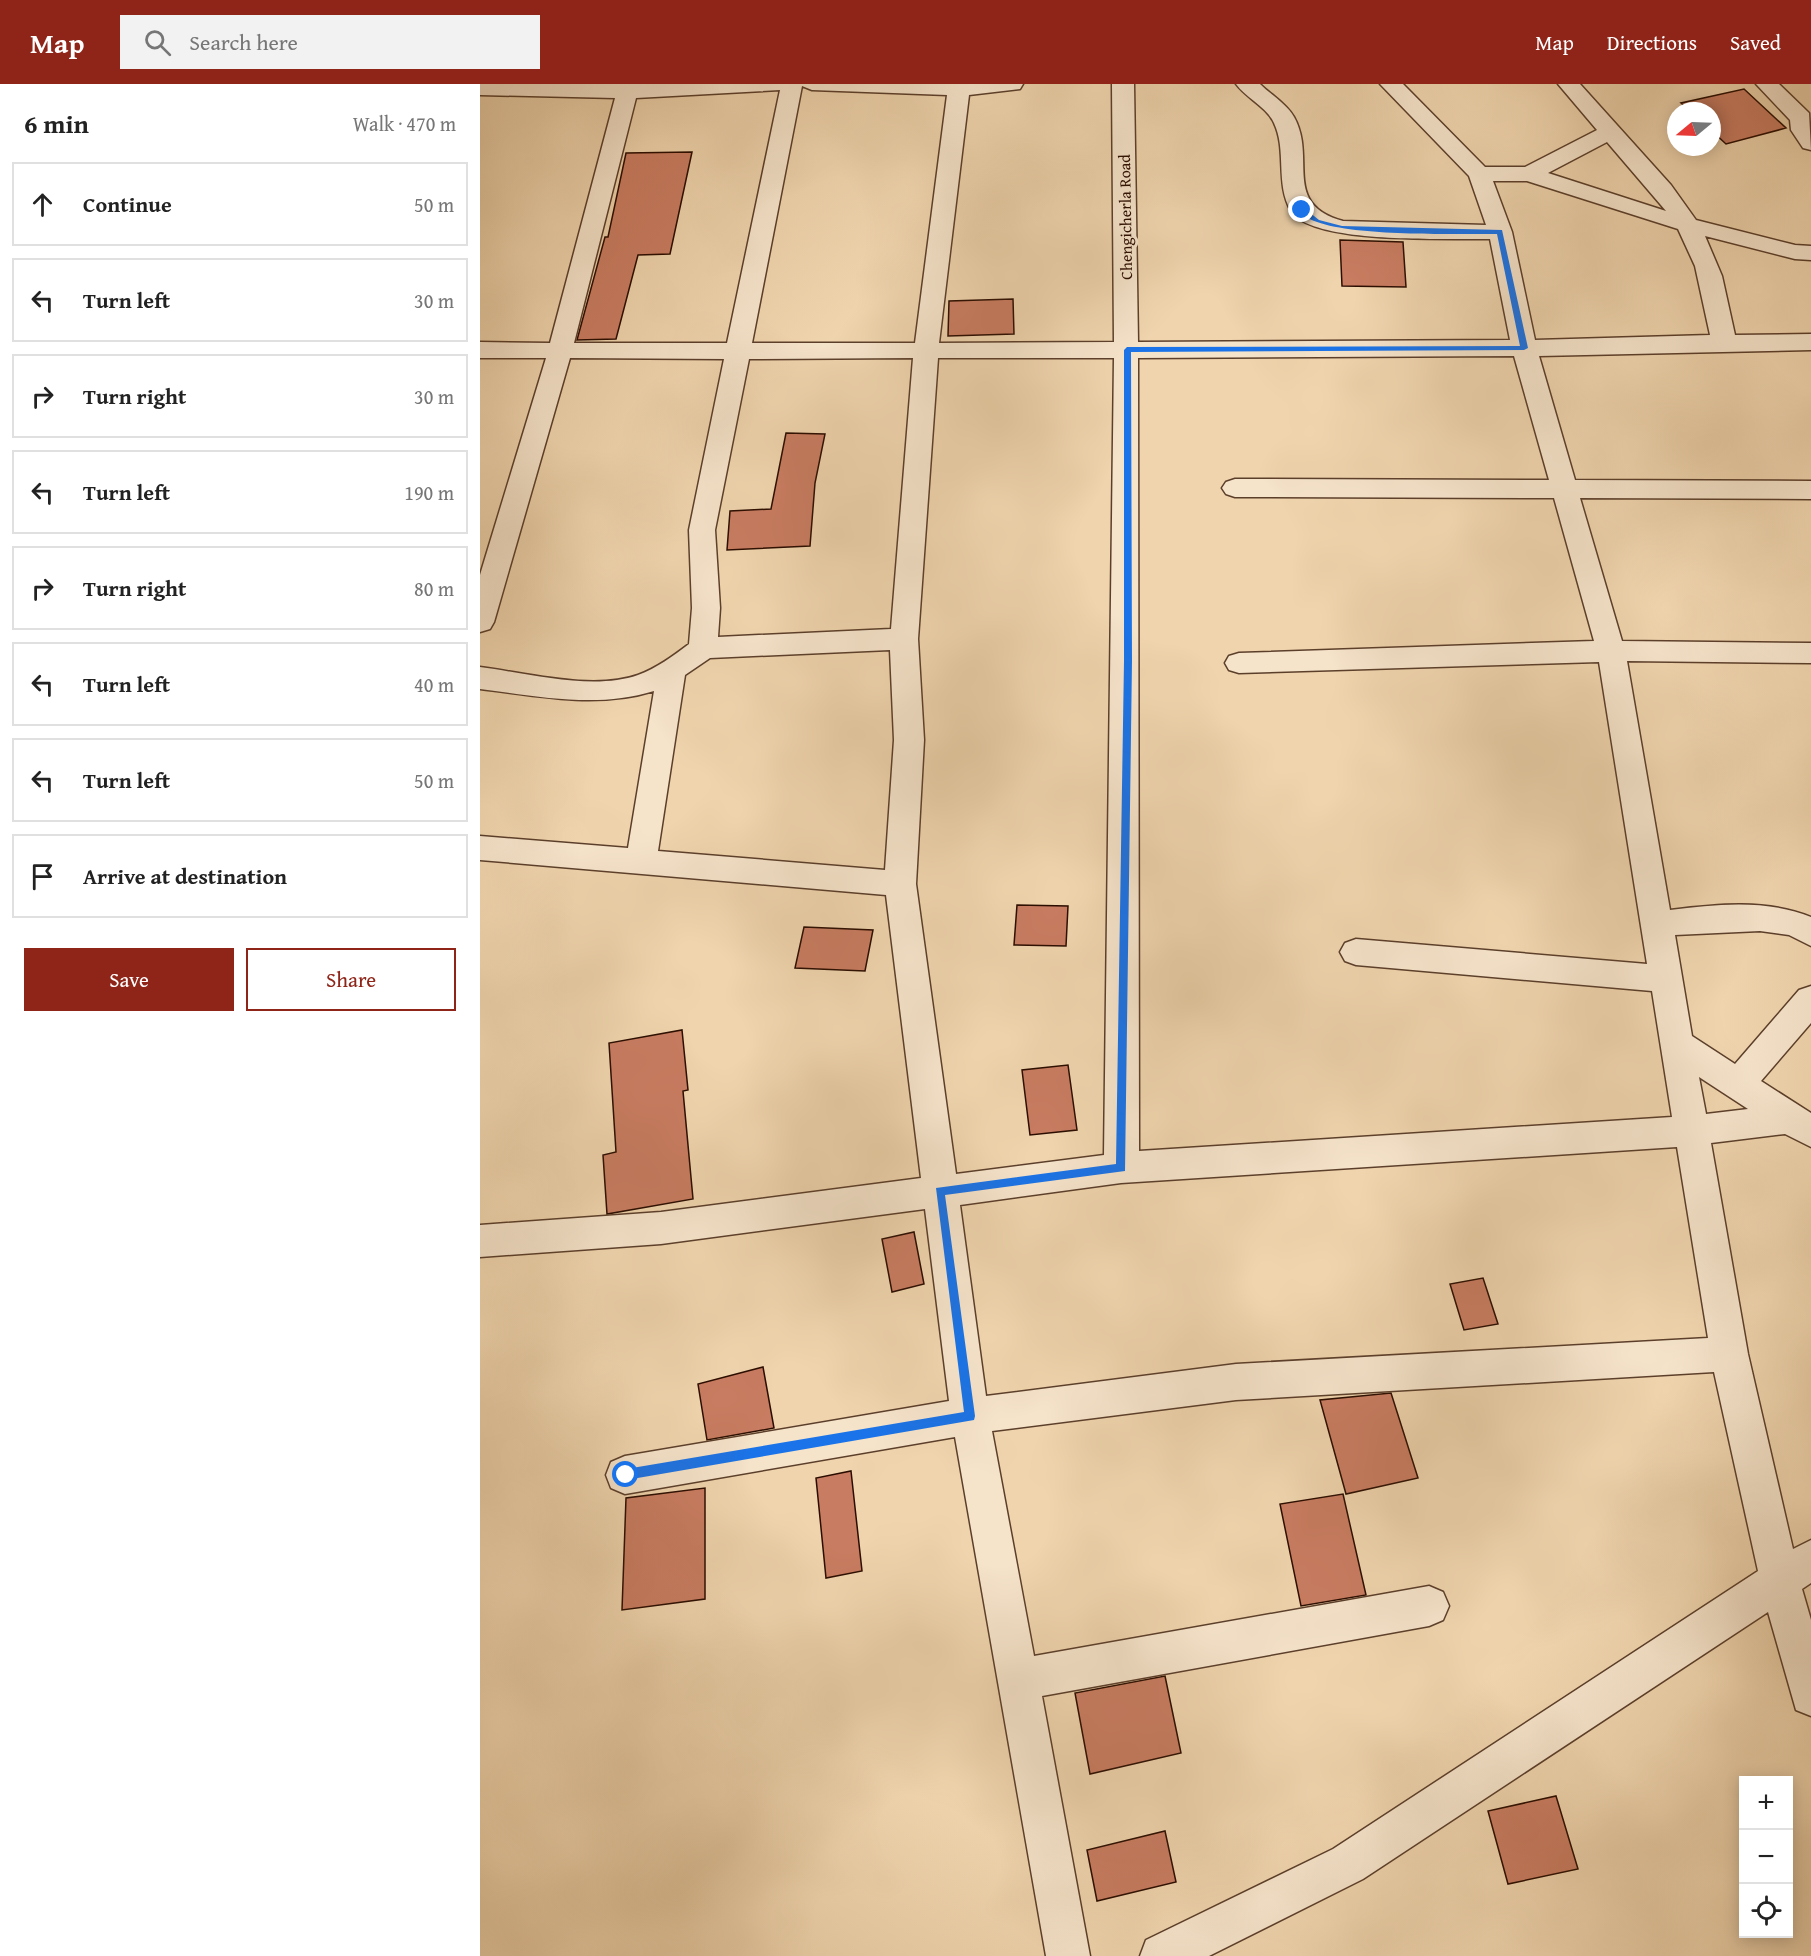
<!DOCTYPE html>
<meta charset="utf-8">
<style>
body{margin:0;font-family:"Gentium Book Plus",serif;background:#f2f2f2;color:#222}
.controls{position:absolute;right:18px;bottom:18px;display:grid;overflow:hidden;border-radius:0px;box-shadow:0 3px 15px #0003}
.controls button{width:54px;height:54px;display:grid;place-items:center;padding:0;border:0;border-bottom:2px solid #e0e0e0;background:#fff;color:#222;font:30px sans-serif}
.compass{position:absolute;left:1187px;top:18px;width:54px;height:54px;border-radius:50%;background:#fff;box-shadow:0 3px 15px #0003;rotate:251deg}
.stop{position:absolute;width:18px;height:18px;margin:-14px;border:4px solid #1a73e8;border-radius:50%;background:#fff}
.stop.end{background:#1a73e8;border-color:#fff;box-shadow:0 2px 6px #0008}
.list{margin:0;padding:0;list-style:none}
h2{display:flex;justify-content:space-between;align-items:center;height:78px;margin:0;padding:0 24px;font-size:26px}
h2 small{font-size:20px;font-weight:400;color:#767676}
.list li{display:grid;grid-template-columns:39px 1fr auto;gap:18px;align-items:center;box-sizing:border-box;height:84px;margin:0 12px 12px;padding:0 12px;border:2px solid #e0e0e0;border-radius:0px}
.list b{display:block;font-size:22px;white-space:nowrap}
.list em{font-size:20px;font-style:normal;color:#767676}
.actions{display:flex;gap:12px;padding:18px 24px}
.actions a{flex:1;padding:14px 0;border:2px solid #8f2418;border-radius:0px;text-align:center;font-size:21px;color:#8f2418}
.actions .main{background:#8f2418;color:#fff}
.icon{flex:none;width:33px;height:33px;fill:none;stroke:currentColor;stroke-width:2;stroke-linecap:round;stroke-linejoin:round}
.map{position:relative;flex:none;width:1331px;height:1872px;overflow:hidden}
header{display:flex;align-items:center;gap:36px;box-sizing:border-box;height:84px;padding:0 30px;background:#8f2418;color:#fff}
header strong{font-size:28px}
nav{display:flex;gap:33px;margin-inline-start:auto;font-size:21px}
.search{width:420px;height:54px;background:#f2f2f2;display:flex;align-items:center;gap:15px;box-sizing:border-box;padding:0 21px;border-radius:0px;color:#767676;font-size:22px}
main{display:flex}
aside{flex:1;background:#fff}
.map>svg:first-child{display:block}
</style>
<header>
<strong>Map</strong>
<div class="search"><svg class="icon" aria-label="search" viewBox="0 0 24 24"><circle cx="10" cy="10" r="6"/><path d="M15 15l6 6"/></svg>Search here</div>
<nav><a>Map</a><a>Directions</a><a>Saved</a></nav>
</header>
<main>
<aside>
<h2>6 min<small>Walk · 470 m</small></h2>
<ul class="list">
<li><svg class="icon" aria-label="ahead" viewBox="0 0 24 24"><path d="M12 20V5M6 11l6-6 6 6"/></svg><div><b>Continue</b></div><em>50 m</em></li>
<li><svg class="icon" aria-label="left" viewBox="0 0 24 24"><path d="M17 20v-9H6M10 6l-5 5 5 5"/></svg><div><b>Turn left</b></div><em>30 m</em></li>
<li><svg class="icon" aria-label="right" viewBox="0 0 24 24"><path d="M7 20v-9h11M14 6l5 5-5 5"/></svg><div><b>Turn right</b></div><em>30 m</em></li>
<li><svg class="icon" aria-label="left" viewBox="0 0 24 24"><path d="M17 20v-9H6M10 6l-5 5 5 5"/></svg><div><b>Turn left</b></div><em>190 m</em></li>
<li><svg class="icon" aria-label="right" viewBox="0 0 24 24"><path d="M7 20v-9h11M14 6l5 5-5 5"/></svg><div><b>Turn right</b></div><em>80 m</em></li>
<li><svg class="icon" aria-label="left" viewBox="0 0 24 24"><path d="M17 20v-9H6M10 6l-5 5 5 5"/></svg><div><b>Turn left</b></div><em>40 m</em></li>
<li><svg class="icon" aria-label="left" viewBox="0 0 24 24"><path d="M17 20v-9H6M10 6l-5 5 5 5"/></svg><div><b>Turn left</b></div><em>50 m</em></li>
<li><svg class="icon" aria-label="arrive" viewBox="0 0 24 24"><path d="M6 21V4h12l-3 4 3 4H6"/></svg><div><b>Arrive at destination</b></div></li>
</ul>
<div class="actions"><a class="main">Save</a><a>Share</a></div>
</aside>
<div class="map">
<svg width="1331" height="1872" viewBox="0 0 1331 1872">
<rect width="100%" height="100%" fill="#efd4ad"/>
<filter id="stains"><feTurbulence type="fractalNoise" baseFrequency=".00333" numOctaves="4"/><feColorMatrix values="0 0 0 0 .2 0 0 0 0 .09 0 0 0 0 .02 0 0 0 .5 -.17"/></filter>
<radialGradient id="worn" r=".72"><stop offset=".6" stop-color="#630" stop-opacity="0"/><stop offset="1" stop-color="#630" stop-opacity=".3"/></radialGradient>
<!-- building -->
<path fill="#c87c61" stroke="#2b0d00" stroke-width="1.5" d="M1264,5L1306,44L1246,60L1232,47V27H1210L1201,19Z
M212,68L190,170L158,171L136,255L97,256L125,153H128L146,69Z
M860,156L923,158L926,203L862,202Z
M533,215L534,250L468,252L469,217Z
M306,349L345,350L335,399L330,462L247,466L250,427L291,425Z
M537,821L588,822L586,862L534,861Z
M324,843L393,846L385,887L315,884Z
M202,946L208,1006L203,1007L213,1115L127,1130L123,1071L136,1068L129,959Z
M588,981L597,1046L550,1051L542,986Z
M434,1148L444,1200L412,1208L402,1155Z
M1003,1194L1018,1240L984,1246L970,1200Z
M283,1283L294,1344L227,1356L218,1300Z
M911,1309L938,1394L866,1410L840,1316Z
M371,1387L382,1487L346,1494L336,1394Z
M225,1404V1515L142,1526L146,1414Z
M863,1410L886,1511L821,1522L800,1420Z
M685,1592L701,1669L610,1690L595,1609Z
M1076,1712L1098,1785L1028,1800L1008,1727Z
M685,1747L696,1798L617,1817L607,1766Z"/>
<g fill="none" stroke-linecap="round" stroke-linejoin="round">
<!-- street casing -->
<g stroke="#5c3f2b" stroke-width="3">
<path id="street" d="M0,0H543L540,5L489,11L459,259L634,258L632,0H654L658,258L1030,256L1010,155C970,154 832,161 811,127C795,100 807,66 794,39C787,23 766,14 756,0H780C790,10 807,20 814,33C837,74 801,120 863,137L1006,141L989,92L900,0H923L1005,83H1045L1117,46L1078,0H1100L1191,101L1216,136L1315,161L1331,162V176L1315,175L1225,152L1242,192L1255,251L1331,250V266L1059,272L1095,396L1331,397V415L1100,414L1142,557L1331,559V579L1147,577L1190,826C1237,820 1287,815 1331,833V862L1309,851L1280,847L1195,851L1212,952L1255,980L1319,906L1331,902V939L1281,997L1331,1029V1063L1305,1050L1231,1059L1268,1270L1313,1465L1331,1456V1499L1322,1505L1331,1536V1632L1316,1626L1288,1528L883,1795L729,1872H660L666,1856L853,1765L1278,1487L1234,1288L756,1316L512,1347L554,1572L949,1502L963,1508L969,1522L963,1536L949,1542L562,1612L610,1872H566L475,1353L145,1410L131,1404L126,1391L131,1378L145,1372L469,1317L445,1125L181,1160L0,1173V1141L181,1128L441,1094L406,811L0,776V752L148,764L174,607C116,625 59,612 0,605V583C47,589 113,607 158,591C177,584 193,572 209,560L212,524L209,446L244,275L90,274L14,538L10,545L0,548V491L66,274H0V258L70,259L135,14L0,11ZM322,2L332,6L467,11L435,259H272ZM300,6L247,259H94L156,14ZM1127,58L1186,127L1068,89ZM1013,97H1047L1198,145L1215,182L1230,251L1055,256L1032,148ZM1034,272L1069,396L755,395L746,398L742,404L746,410L755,413L1074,414L1114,557L759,569L749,572L745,579L749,586L759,589L1119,578L1167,880L876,855L865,859L860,868L865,877L876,881L1172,907L1192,1033L659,1067L658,274ZM433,274L411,545L238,553L240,524L235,446L269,275ZM458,274H634L624,1071L476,1090L436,800L444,656L438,555ZM410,566L414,656L405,786L178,767L205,591L230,574ZM1219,993L1268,1025L1226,1030ZM1197,1063L1228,1254L756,1280L506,1312L480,1121L641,1099Z
M1276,0H1299L1329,29L1331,66L1323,64L1311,46L1310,36Z"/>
</g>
<!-- street -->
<use href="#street" fill="#f5e3ca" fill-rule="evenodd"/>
</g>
<!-- route -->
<path fill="#1a73e8" d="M819,124H824L839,136L862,142L1022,146L1048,264L1044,266L651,268L652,577L645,1087L465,1111L495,1332L494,1336L146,1396L141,1395V1387L146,1385L484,1328L456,1104L636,1080L644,577V266L647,263L1040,262L1017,150C985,149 827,156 819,124Z"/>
<g text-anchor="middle" stroke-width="6" stroke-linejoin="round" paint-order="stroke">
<!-- far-street labels -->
<g font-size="16" fill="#2b0d00" stroke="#f5e3ca">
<text transform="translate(645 133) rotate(-91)" y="6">Chengicherla Road</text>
</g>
</g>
<rect width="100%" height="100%" filter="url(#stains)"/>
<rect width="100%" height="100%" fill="url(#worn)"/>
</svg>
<div class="controls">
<button>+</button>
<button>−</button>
<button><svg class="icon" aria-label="locate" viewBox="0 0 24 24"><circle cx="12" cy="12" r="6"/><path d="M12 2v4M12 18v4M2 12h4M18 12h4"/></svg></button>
</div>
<svg class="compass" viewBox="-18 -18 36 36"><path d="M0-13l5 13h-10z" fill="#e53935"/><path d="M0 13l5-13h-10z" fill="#767676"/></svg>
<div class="stop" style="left:146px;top:1391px"></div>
<div class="stop end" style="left:822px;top:126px"></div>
</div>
</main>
